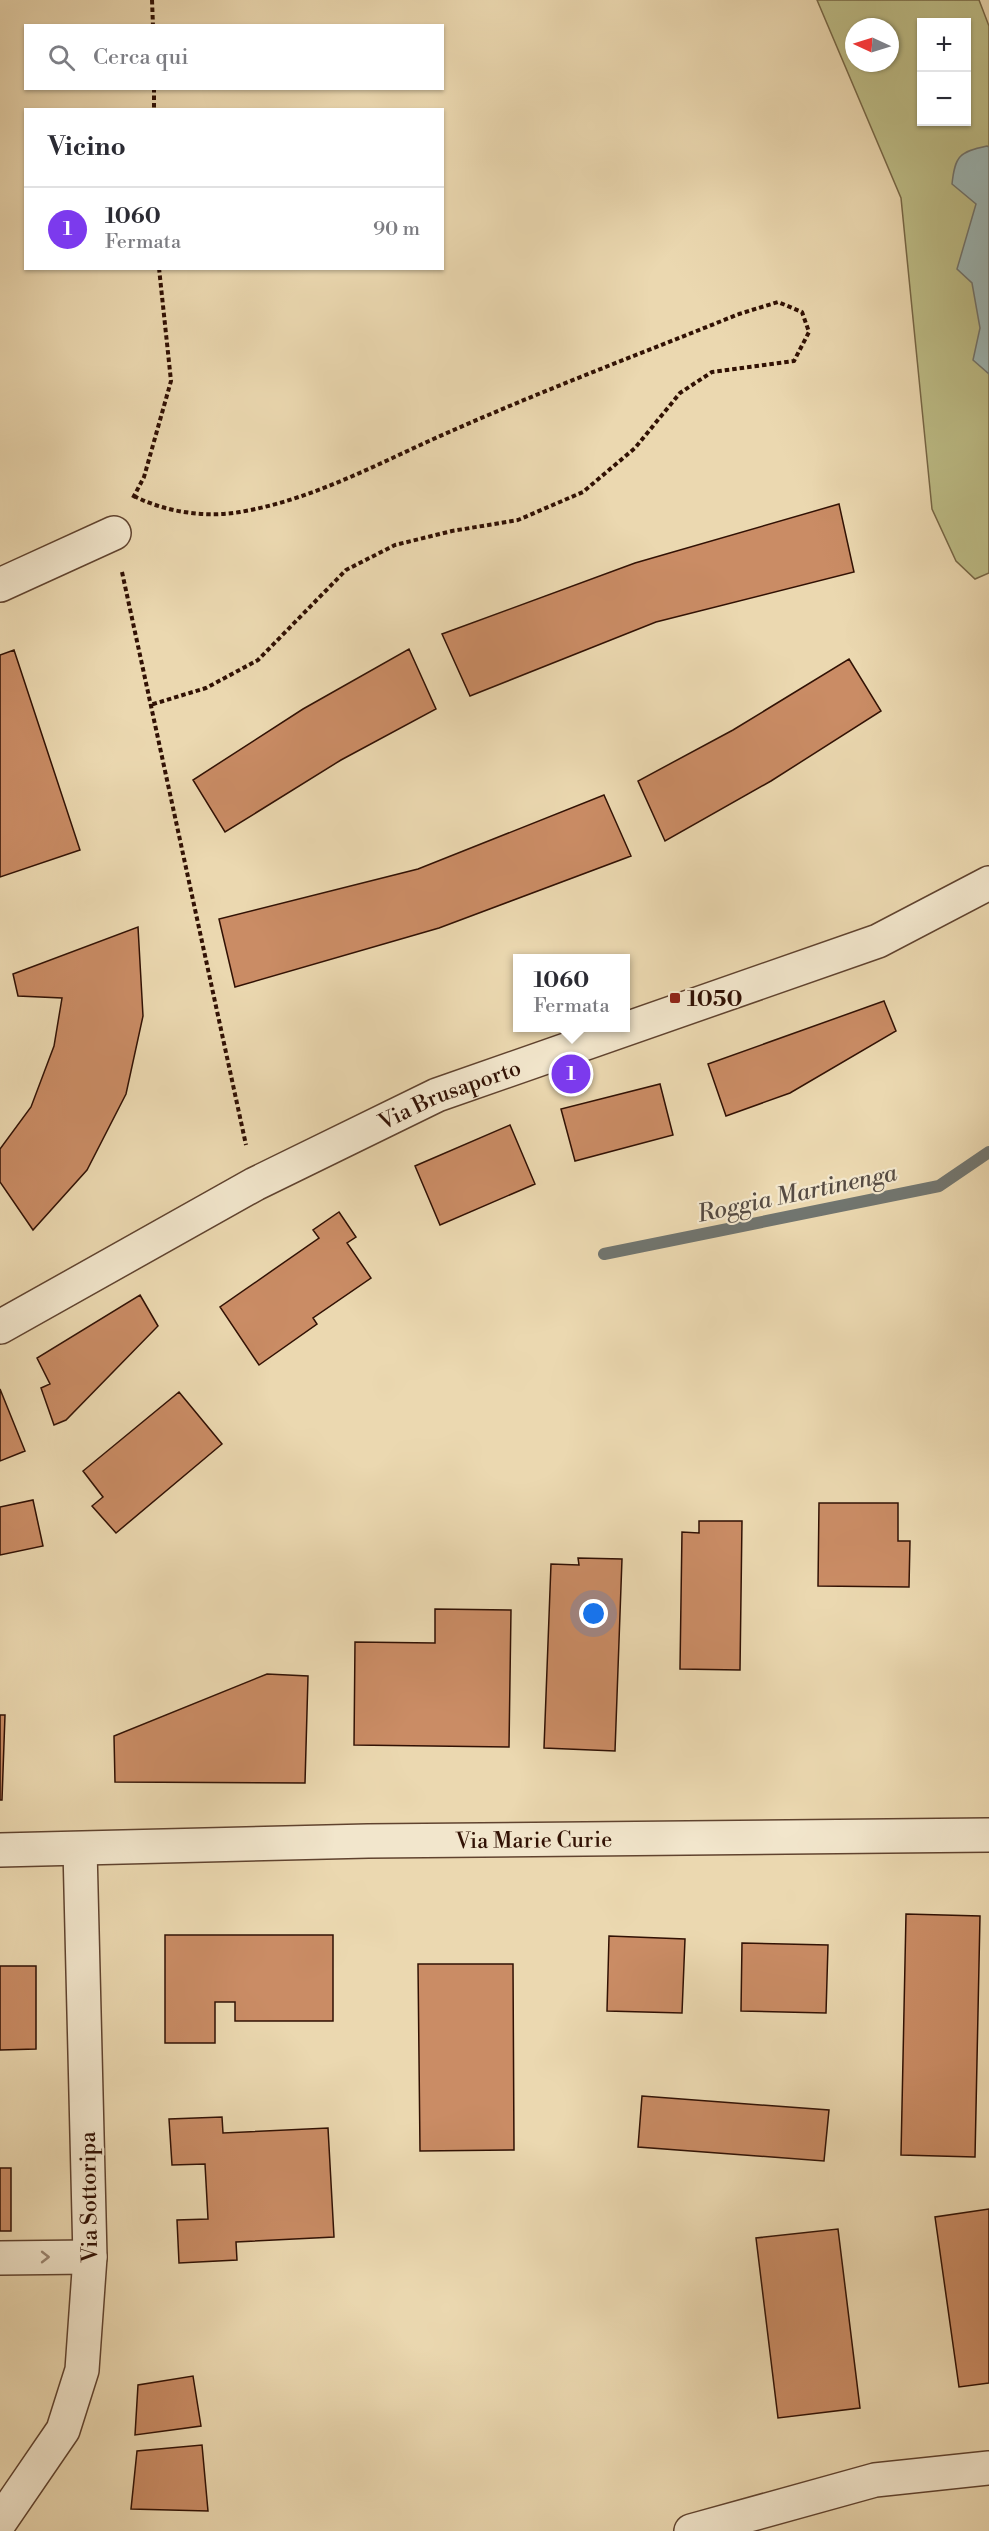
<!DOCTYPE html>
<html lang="it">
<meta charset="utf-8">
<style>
body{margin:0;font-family:"Libre Bodoni",serif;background:#f7f7f7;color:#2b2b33}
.controls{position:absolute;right:18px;top:18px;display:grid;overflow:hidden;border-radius:0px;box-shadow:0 2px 4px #0004}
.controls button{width:54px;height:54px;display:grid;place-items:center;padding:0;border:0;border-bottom:2px solid #e1e1e2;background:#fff;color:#2b2b33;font:30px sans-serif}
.compass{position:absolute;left:845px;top:18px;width:54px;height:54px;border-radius:50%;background:#fff;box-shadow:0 2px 4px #0004;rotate:274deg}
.you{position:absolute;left:594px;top:1614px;width:21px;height:21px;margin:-15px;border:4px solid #fff;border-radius:50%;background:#1a73e8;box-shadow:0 0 0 9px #1a73e833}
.badge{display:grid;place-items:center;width:39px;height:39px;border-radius:50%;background:#7c3aed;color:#fff;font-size:20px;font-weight:700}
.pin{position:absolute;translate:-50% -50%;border:3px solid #fff;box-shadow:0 2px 6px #0006}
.popup{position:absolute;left:513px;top:954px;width:117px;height:78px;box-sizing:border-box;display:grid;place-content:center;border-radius:0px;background:#fff;filter:drop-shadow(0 2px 4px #0005);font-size:20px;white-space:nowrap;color:#7c7c81}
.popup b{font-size:22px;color:#2b2b33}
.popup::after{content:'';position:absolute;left:50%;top:100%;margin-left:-12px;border:12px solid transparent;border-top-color:#fff}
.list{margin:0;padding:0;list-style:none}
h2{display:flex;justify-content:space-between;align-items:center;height:78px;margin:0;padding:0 24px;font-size:26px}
h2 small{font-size:20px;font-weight:400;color:#7c7c81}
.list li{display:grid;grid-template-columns:39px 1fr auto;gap:18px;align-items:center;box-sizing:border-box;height:84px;padding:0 24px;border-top:2px solid #e1e1e2}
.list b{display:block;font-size:22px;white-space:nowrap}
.list p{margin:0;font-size:20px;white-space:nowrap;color:#7c7c81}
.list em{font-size:20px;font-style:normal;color:#7c7c81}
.icon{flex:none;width:33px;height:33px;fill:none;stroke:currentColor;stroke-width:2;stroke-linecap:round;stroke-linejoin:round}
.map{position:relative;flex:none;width:989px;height:2531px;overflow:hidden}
.search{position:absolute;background:#fff;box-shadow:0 2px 4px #0004;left:24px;top:24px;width:420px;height:66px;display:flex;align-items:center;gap:15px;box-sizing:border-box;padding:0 21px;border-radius:0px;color:#7c7c81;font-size:22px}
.panel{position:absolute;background:#fff;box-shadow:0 2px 4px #0004;left:24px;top:108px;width:420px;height:162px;border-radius:0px}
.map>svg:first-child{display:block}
</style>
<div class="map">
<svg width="989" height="2531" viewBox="0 0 989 2531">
<rect width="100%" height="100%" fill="#ebd8b0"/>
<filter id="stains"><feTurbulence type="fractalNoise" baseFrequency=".00333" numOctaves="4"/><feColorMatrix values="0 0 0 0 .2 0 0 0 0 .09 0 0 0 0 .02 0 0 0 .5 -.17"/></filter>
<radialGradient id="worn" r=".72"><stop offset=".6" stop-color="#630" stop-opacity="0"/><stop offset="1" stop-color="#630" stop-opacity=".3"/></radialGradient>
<!-- green -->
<path fill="#bdbd87" stroke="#776746" stroke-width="1.5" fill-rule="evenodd" d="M817,0H979L989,26V573L975,579L956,561L932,509L901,198ZM922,22H966V122H922ZM854,27H890V63H854Z"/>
<!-- water -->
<path fill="#9cb7b6" stroke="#71756f" stroke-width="1.5" d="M987,146L989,147V374L973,360L980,328L972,283L957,269L976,204L952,184C955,156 959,152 987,146Z"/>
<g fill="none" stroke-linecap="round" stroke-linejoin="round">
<!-- stream -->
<path stroke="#71756f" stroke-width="12" d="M604,1254L939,1186L989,1152"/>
</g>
<!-- building -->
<path fill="#ca8c65" stroke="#311104" stroke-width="1.5" d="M839,504L854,572L656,622L470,696L442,634L635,563Z
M409,649L436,709L341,760L225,832L193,780L303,709Z
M14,650L80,850L0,877V655Z
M849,659L881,711L771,781L665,841L638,781L733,730Z
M604,795L631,856L439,928L235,987L219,919L418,869Z
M138,927L143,1016L126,1094L87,1170L33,1230L0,1182V1149L31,1107L54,1046L62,998L18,996L13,974Z
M884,1001L896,1031L790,1093L726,1116L708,1064Z
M660,1084L673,1135L575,1161L561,1109Z
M510,1125L535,1184L440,1225L415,1166Z
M339,1212L356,1237L347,1243L371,1278L313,1318L317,1324L259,1365L220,1307L319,1238L313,1230Z
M140,1295L158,1326L66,1420L54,1425L41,1388L50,1384L37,1358Z
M0,1389L25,1451L0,1461Z
M179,1392L222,1444L116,1533L92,1506L103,1497L83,1471Z
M33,1500L43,1546L0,1555V1507Z
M819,1503H898V1541H910L909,1587L818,1586Z
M699,1521H742L740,1670L680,1669L682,1532L699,1533Z
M578,1558L622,1559L615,1751L544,1748L551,1564L579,1565Z
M435,1609L511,1610L509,1747L354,1745L355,1642L435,1643Z
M267,1674L308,1676L305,1783L115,1782L114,1736Z
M0,1715H5L2,1800H0Z
M906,1914L980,1916L975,2157L901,2155Z
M165,1935H333V2021H235V2002H215V2043H165Z
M609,1936L685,1939L682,2013L607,2011Z
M742,1943L828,1945L826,2013L741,2011Z
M418,1964H513L514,2150L420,2151Z
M0,1966H36V2049L0,2050Z
M642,2096L829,2110L824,2161L638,2147Z
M222,2117L223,2133L328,2128L334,2237L236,2242L237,2260L179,2263L177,2220L208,2219L205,2164L172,2165L169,2119Z
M0,2168H11V2231H0Z
M989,2209V2383L959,2387L935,2217Z
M838,2229L860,2408L778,2418L756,2238Z
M193,2376L201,2426L135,2435L138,2385Z
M202,2445L208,2511L131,2509L137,2451Z"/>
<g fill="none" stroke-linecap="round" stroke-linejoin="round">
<!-- minor casing -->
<g stroke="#60432f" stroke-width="36">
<g id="minor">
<path d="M0,585L114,533"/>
<path id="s1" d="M0,1327L255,1184L437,1095L878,941L989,883"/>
<path id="s2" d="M0,1850L368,1841L989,1835"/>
<path d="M0,2258L90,2257"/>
<path d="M0,2522L63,2430L82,2370L90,2257L80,1849"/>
<path d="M691,2531L875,2480L989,2468"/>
</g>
</g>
<!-- path -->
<path stroke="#311104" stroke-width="4" stroke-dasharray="4.5 3" stroke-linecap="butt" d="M152,0L153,26
M154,88V110
M134,496C165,512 206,518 240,512C317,499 386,459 456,429C549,388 645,352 739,314L778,302L802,312L809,332L794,361L712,372L680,393L635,448L583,492L518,520L452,531L395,545L346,570L258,660L206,688L150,705
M133,498L144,477L171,381L159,268
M122,572L246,1145"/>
<!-- minor -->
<use href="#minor" stroke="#f2e6cc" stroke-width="33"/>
</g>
<!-- one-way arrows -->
<defs><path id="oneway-chevron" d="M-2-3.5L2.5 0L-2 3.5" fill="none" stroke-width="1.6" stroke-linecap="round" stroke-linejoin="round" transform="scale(1.5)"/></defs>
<use stroke="#9b8672" href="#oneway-chevron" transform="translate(45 2257)"/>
<!-- markers -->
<rect fill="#8f2418" stroke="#f2e6cc" stroke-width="2" x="669" y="992" width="12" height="12" rx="3"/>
<g text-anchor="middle" stroke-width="4.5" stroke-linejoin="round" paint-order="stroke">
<!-- poi labels -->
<g font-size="22" font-weight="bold" fill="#311104" stroke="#f2e6cc" text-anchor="start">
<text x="687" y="1006">1050</text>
</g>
<!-- street labels -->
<g font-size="22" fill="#311104" stroke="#f2e6cc">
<text dy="8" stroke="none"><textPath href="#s1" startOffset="507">Via Brusaporto</textPath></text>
<text dy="8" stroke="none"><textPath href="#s2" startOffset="534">Via Marie Curie</textPath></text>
<text transform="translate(88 2197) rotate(-91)" y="8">Via Sottoripa</text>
</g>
<!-- water labels -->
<g font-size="24" font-style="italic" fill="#564b42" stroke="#f2e6cc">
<text transform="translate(797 1193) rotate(-12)" y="8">Roggia Martinenga</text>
</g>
</g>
<rect width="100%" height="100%" filter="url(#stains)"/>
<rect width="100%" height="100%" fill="url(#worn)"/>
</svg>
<div class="controls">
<button>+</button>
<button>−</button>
</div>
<svg class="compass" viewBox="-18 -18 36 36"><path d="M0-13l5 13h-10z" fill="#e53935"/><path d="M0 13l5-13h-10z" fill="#7c7c81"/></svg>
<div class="you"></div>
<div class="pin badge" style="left:571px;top:1074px">1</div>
<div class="popup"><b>1060</b>Fermata</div>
<div class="search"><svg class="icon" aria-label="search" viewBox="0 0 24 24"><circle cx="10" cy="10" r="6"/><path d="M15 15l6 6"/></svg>Cerca qui</div>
<section class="panel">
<h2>Vicino<small></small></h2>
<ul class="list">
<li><span class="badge">1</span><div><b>1060</b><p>Fermata</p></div><em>90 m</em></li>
</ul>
</section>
</div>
